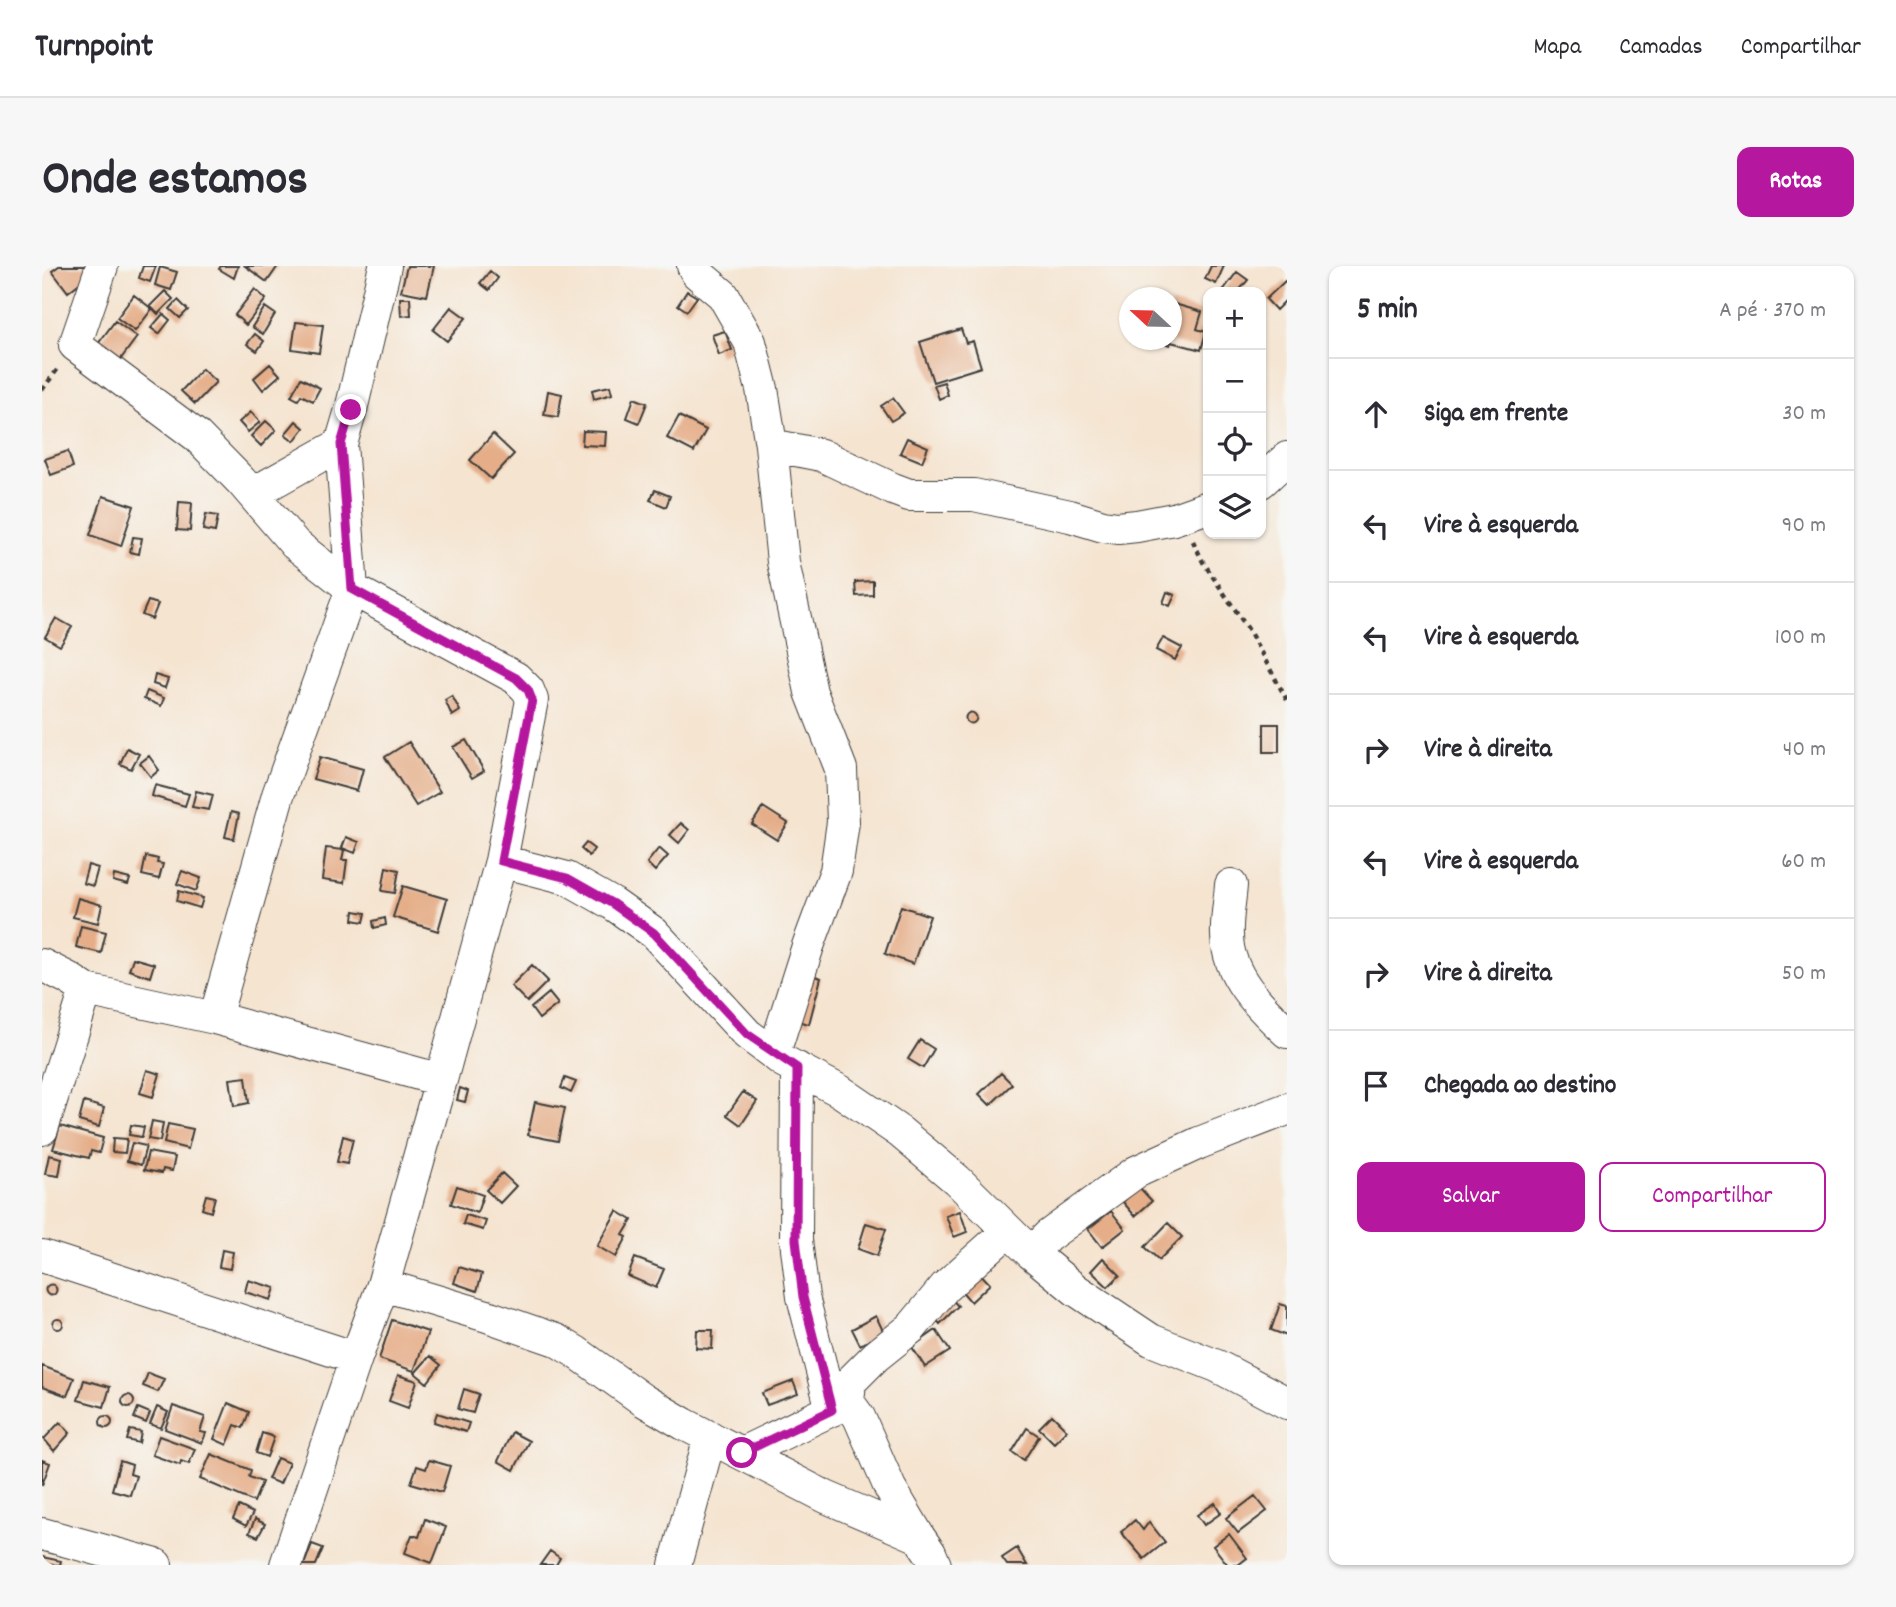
<!DOCTYPE html>
<html lang="pt">
<meta charset="utf-8">
<style>
body{margin:0;font-family:Dekko,sans-serif;background:#f7f7f7;color:#2b2b33}
.controls{position:absolute;right:21px;top:21px;display:grid;overflow:hidden;border-radius:14px;box-shadow:0 2px 5px #0004}
.controls button{width:63px;height:63px;display:grid;place-items:center;padding:0;border:0;border-bottom:2px solid #e1e1e2;background:#fff;color:#2b2b33;font:35px sans-serif}
.compass{position:absolute;left:1077px;top:21px;width:63px;height:63px;border-radius:50%;background:#fff;box-shadow:0 2px 5px #0004;rotate:292deg}
.stop{position:absolute;width:21px;height:21px;margin:-16px;border:5px solid #b5179e;border-radius:50%;background:#fff}
.stop.end{background:#b5179e;border-color:#fff;box-shadow:0 2px 7px #0008}
.list{margin:0;padding:0;list-style:none}
h2{display:flex;justify-content:space-between;align-items:center;height:91px;margin:0;padding:0 28px;font-size:30px}
h2 small{font-size:23px;font-weight:400;color:#7c7c81}
.list li{display:grid;grid-template-columns:46px 1fr auto;gap:21px;align-items:center;box-sizing:border-box;height:112px;padding:0 28px;border-top:2px solid #e1e1e2}
.list b{display:block;font-size:26px;white-space:nowrap}
.list em{font-size:23px;font-style:normal;color:#7c7c81}
.actions{display:flex;gap:14px;padding:21px 28px}
.actions a{flex:1;padding:16px 0;border:2px solid #b5179e;border-radius:14px;text-align:center;font-size:24px;color:#b5179e}
.actions .main{background:#b5179e;color:#fff}
.icon{flex:none;width:38px;height:38px;fill:none;stroke:currentColor;stroke-width:2;stroke-linecap:round;stroke-linejoin:round}
.map{position:relative;flex:none;width:1245px;height:1299px;overflow:hidden;border-radius:14px}
header{display:flex;align-items:center;gap:42px;box-sizing:border-box;height:98px;padding:0 35px;background:#fff;border-bottom:2px solid #e1e1e2}
header strong{font-size:33px}
nav{display:flex;gap:38px;margin-inline-start:auto;font-size:24px}
.intro{display:flex;align-items:center;justify-content:space-between;box-sizing:border-box;height:168px;padding:0 42px}
h1{margin:0;font-size:49px}
.button{padding:18px 32px;border-radius:14px;background:#b5179e;color:#fff;font-size:24px;font-weight:700}
main{display:flex;gap:42px;padding:0 42px}
aside{flex:1;background:#fff;border-radius:14px;box-shadow:0 2px 5px #0004}
.map>svg:first-child{display:block}
</style>
<header>
<strong>Turnpoint</strong>
<nav><a>Mapa</a><a>Camadas</a><a>Compartilhar</a></nav>
</header>
<div class="intro"><h1>Onde estamos</h1><a class="button">Rotas</a></div>
<main>
<div class="map">
<svg width="1245" height="1299" viewBox="0 0 1245 1299">
<rect width="100%" height="100%" fill="#f6f6f2"/>
<filter id="ink" filterUnits="userSpaceOnUse"><feTurbulence type="fractalNoise" baseFrequency=".0143" numOctaves="2"/><feDisplacementMap in="SourceGraphic" scale="14" xChannelSelector="R" yChannelSelector="G"/><feConvolveMatrix kernelMatrix="1 2 1 2 8 2 1 2 1" color-interpolation-filters="sRGB"/></filter>
<filter id="wash" filterUnits="userSpaceOnUse"><feTurbulence type="fractalNoise" baseFrequency=".00686" numOctaves="4" result="noise"/><feDisplacementMap in="SourceGraphic" scale="28" xChannelSelector="R" yChannelSelector="G"/><feGaussianBlur stdDeviation="1.57" result="paint"/><feColorMatrix in="noise" values="0 0 0 0 0 0 0 0 0 0 0 0 0 0 0 0 0 1.4 0 .05"/><feComposite in="paint" operator="in"/></filter>
<g filter="url(#wash)">
<rect width="100%" height="100%" fill="#f5e4d0"/>
<g id="blocks">
<!-- building -->
<path fill="#e5ae89" d="M17,0H57L58,1L26,26L10,5Z
M101,0H114L108,16L97,12Z
M179,0H196L192,12L177,3Z
M203,0H236L225,16Z
M365,0H392L385,30L359,25Z
M1169,0H1182L1174,18L1163,13Z
M118,1L135,6L129,24L113,19Z
M448,5L456,12L447,24L438,17Z
M1195,6L1206,14L1196,26H1180Z
M1243,15L1245,17V33L1234,44L1224,33Z
M213,23L224,33L204,59L193,49Z
M123,25L131,33L116,48L108,40Z
M645,25L655,31L645,45L636,39Z
M92,29L110,43L93,65L75,52Z
M358,32H368L369,49L359,50Z
M136,34L146,44L138,52L128,43Z
M1129,37L1160,46L1155,63L1164,66L1159,84L1129,76L1128,79L1110,74H1129Z
M223,41L233,48L221,68L210,61Z
M409,41L424,52L405,75L391,64Z
M121,48L128,54L117,68L109,62Z
M73,55L95,71L78,94L56,78Z
M254,56L281,59L277,87L250,83Z
M919,63L924,77L931,75L939,101L891,116L878,76Z
M683,65L690,84L677,89L670,69Z
M213,68L222,75L215,85L205,78Z
M228,98L238,109L221,124L212,112Z
M160,103L174,116L153,138L139,125Z
M259,112L278,122L271,135L259,129L256,134L249,130Z
M902,116L906,129L897,133L892,119Z
M568,120L570,128L552,133L550,124Z
M506,125L520,128L516,151L502,149Z
M592,132L605,137L597,157L585,152Z
M851,132L862,147L849,155L839,140Z
M209,146L218,156L206,166L197,156Z
M637,150L664,164L652,186L625,172Z
M224,155L234,164L219,180L209,170Z
M254,155L262,162L252,175L243,168Z
M541,165L564,166L563,180L540,179Z
M451,168L472,188L449,213L428,194Z
M865,172L886,181L880,196L858,187Z
M26,185L31,201L9,209L3,193Z
M613,224L628,230L624,241L608,234Z
M61,230L92,240L79,280L48,269Z
M137,236L150,237L148,265L135,264Z
M164,248L176,250L173,266L161,264Z
M91,271L100,272L97,288L88,286Z
M831,315V329L814,330L813,316Z
M1125,326L1133,329L1128,340L1121,337Z
M106,335L116,338L110,353L100,349Z
M14,352L30,361L18,380L3,371Z
M1121,372L1140,382L1133,394L1114,384Z
M113,409L126,413L123,422L111,418Z
M105,425L122,432L119,440L102,433Z
M410,430L418,445L410,450L403,434Z
M923.5 452a5.5 5.5 0 1 1 11 0a5.5 5.5 0 1 1-11 0Z
M1222,458H1237V486H1222Z
M424,474L442,505L430,512L411,481Z
M367,476L398,526L374,540L343,491Z
M85,482L97,488L89,503L78,498Z
M107,490L117,504L109,511L98,497Z
M278,491L321,503L315,525L271,513Z
M113,519L147,528L143,540L110,530Z
M154,525L171,529L167,544L150,541Z
M721,541L746,557L735,574L710,558Z
M189,546L197,548L192,573L183,571Z
M639,557L647,564L637,577L628,569Z
M304,571L317,576L313,587L300,582Z
M544,577L552,583L547,590L539,583Z
M284,582L302,584L300,594H305L302,617L280,614Z
M617,582L626,590L613,605L605,597Z
M104,590L116,593L115,597L121,598L117,613L100,609Z
M46,599L56,602L51,620L41,617Z
M344,601L357,604L353,627L340,625Z
M140,605L159,612L154,625L135,618Z
M72,609L88,613L86,619L71,615Z
M361,620L405,633L396,665L351,651Z
M137,625L161,632L158,642L135,635Z
M36,632L60,639L56,657L31,651Z
M859,640L888,650L871,698L843,688Z
M312,645L324,647L322,656L311,654Z
M343,652L344,659L332,662L331,655Z
M39,660L64,666L59,687L34,681Z
M91,692L112,698L108,711L87,704Z
M490,699L506,715L485,736L469,720Z
M763,707L779,712L767,758L751,754Z
M507,727L516,738L497,753L489,742Z
M878,774L892,783L881,802L866,793Z
M105,804L118,808L111,831L98,827Z
M959,807L970,818L948,839L937,828Z
M204,811L207,837L192,840L188,813Z
M523,812L534,816L529,827L519,822Z
M418,822L426,825L423,836L415,834Z
M701,826L715,835L699,859L685,849Z
M42,836L62,842L57,861L37,855Z
M493,836L523,842L516,875L486,869Z
M110,855L121,857L118,875L106,873Z
M126,858L151,863L146,883L122,877Z
M89,859L102,861L100,871L87,869Z
M18,860L61,872L57,887L49,885L47,892L11,883Z
M301,870L311,873L305,898L295,896Z
M71,872L85,873L83,887L70,886Z
M90,877L104,880L99,899L85,895Z
M106,886L133,891L130,905L121,903L120,907L102,904Z
M7,889L20,892L17,910L3,908Z
M460,907L474,920L458,937L444,924Z
M415,920L441,929L435,947L409,938Z
M1097,921L1110,935L1093,950L1081,936Z
M164,929L173,931L169,946L160,943Z
M575,945L590,954L581,969L585,971L574,991L555,980Z
M918,945L925,966L912,971L904,950Z
M1069,945L1083,963L1060,981L1046,963Z
M424,949L444,955L441,964L421,958Z
M824,957L844,963L835,990L816,983Z
M1126,957L1140,971L1117,994L1103,981Z
M180,984L191,986L188,1003L177,1001Z
M593,992L622,1003L614,1022L586,1010Z
M1061,992L1078,1009L1066,1021L1049,1005Z
M417,1001L440,1008L435,1025L412,1017Z
M934,1003L948,1018L929,1036L916,1021Z
M206,1014L233,1022L229,1034L203,1026Z
M3.5 1024a5.5 5.5 0 1 1 11 0a5.5 5.5 0 1 1-11 0Z
M907,1030L916,1040L898,1058L889,1048Z
M1238,1038L1245,1040V1070L1229,1064Z
M834,1050L842,1067L818,1079L810,1063Z
M11 1058a5 5 0 1 1 10 0a5 5 0 1 1-10 0Z
M350,1054L386,1066L372,1105L337,1093Z
M655,1064H671L670,1083L654,1082Z
M894,1064L908,1085L883,1101L870,1081Z
M388,1090L399,1099L385,1117L373,1107Z
M0,1100L32,1112L25,1130L0,1121Z
M106,1107L122,1113L116,1126L101,1120Z
M356,1109L375,1115L366,1142L347,1135Z
M42,1114L68,1121L62,1141L36,1134Z
M751,1115L756,1128L725,1139L720,1127Z
M422,1123L437,1128L431,1147L416,1143Z
M80 1135a6 6 0 1 1 12 0a6 6 0 1 1-12 0Z
M186,1137L207,1146L201,1162L193,1159L185,1179L172,1173Z
M131,1140L163,1151L158,1166L164,1167L160,1177L123,1163Z
M115,1141L126,1146L119,1162L108,1158Z
M96,1142L108,1147L104,1157L92,1152Z
M395,1147L427,1157L424,1166L392,1156Z
M1010,1149L1025,1164L1012,1177L997,1162Z
M58 1156a6 6 0 1 1 12 0a6 6 0 1 1-12 0Z
M18,1156L28,1167L12,1185L2,1173Z
M985,1162L997,1170L982,1194L970,1186Z
M88,1164L99,1166L97,1177L85,1174Z
M470,1166L487,1175L472,1204L456,1195Z
M220,1167L232,1171L225,1191L214,1187Z
M117,1170L153,1183L147,1198L139,1195L138,1199L110,1189Z
M169,1188L209,1204L207,1211L220,1216L212,1236L158,1213Z
M235,1192L247,1197L238,1218L226,1213Z
M0,1194L8,1197L0,1219Z
M387,1194L408,1200L400,1226L369,1217L375,1200L384,1203Z
M78,1195L90,1199L88,1208L94,1210L88,1229L70,1224Z
M1213,1230L1225,1245L1196,1267L1184,1252Z
M1173,1237L1179,1247L1162,1259L1155,1249Z
M197,1240L211,1247L204,1260L191,1253Z
M213,1253L223,1258L216,1271L207,1267Z
M383,1253L404,1261L390,1297L363,1287L370,1269L377,1271Z
M1093,1254L1101,1264L1107,1256L1123,1276L1102,1293L1079,1266Z
M1187,1268L1205,1292L1196,1299H1186L1171,1280Z
M270,1278L281,1282L274,1299H262Z
M975,1282L985,1299H965L960,1292Z
M508,1285L518,1292L514,1299H498Z
M0,1291L19,1295L18,1299H0Z"/>
</g>
</g>
<g filter="url(#ink)">
<use href="#blocks" fill-opacity="0" stroke="#3d3a37" stroke-width="2"/>
<g fill="none" stroke-linecap="round" stroke-linejoin="round">
<!-- minor casing -->
<g stroke="#3d3a37" stroke-width="34">
<path id="minor" d="M60,0L33,79L155,170L199,215L253,278L310,323L236,529L173,752
M343,0L309,144L299,178L310,323L474,412L486,424L490,434L459,595L399,814
M651,0L655,7L681,29L708,76L720,123L729,179L741,296L769,426L799,503L801,556L794,605L766,680L732,787
M729,179L779,189L851,223L867,229H932L1028,250L1061,260L1076,262L1095,260L1132,253L1166,241
M1219,216L1245,192
M210,228L299,178
M459,595L525,612L571,638L612,667L705,768L741,795L798,825L858,866L915,914L989,987L1034,1024L1109,1074L1175,1100L1245,1137
M1189,619C1188,635 1184,652 1185,669C1185,709 1218,741 1245,766
M0,699L26,712L44,724
M755,802L754,974L761,1031L790,1144
M0,863L44,724L173,752L399,814L341,1019L314,1092L244,1299
M989,987L1006,970L1094,906L1157,877L1245,843
M0,990L314,1092
M341,1019L445,1050L514,1074L534,1086L601,1134L642,1158L784,1231L877,1271L888,1287L893,1299
M700,1187L806,1136
M0,1268L114,1299
M877,1271L848,1222L817,1151L806,1136L808,1116L834,1090L869,1062L903,1021L966,965
M633,1299L668,1171"/>
</g>
<!-- path -->
<path stroke="#3d3a37" stroke-width="4.5" stroke-dasharray="5 5" stroke-linecap="butt" d="M0,124L18,100
M1151,275L1161,296L1206,363L1245,434"/>
<!-- minor -->
<use href="#minor" stroke="#fff" stroke-width="32"/>
</g>
</g>
<g fill="none" stroke-linecap="round" stroke-linejoin="round" filter="url(#ink)">
<!-- route -->
<path stroke="#b5179e" stroke-width="9" d="M309,144L299,178L310,323L474,412L486,424L490,434L459,595L525,612L571,638L612,667L705,768L755,802L754,974L761,1031L790,1144L700,1187"/>
</g>
</svg>
<div class="controls">
<button>+</button>
<button>−</button>
<button><svg class="icon" aria-label="locate" viewBox="0 0 24 24"><circle cx="12" cy="12" r="6"/><path d="M12 2v4M12 18v4M2 12h4M18 12h4"/></svg></button>
<button><svg class="icon" aria-label="layers" viewBox="0 0 24 24"><path d="M12 4l9 5-9 5-9-5zM3 14l9 5 9-5"/></svg></button>
</div>
<svg class="compass" viewBox="-18 -18 36 36"><path d="M0-13l5 13h-10z" fill="#e53935"/><path d="M0 13l5-13h-10z" fill="#7c7c81"/></svg>
<div class="stop" style="left:700px;top:1187px"></div>
<div class="stop end" style="left:309px;top:144px"></div>
</div>
<aside>
<h2>5 min<small>A pé · 370 m</small></h2>
<ul class="list">
<li><svg class="icon" aria-label="ahead" viewBox="0 0 24 24"><path d="M12 20V5M6 11l6-6 6 6"/></svg><div><b>Siga em frente</b></div><em>30 m</em></li>
<li><svg class="icon" aria-label="left" viewBox="0 0 24 24"><path d="M17 20v-9H6M10 6l-5 5 5 5"/></svg><div><b>Vire à esquerda</b></div><em>90 m</em></li>
<li><svg class="icon" aria-label="left" viewBox="0 0 24 24"><path d="M17 20v-9H6M10 6l-5 5 5 5"/></svg><div><b>Vire à esquerda</b></div><em>100 m</em></li>
<li><svg class="icon" aria-label="right" viewBox="0 0 24 24"><path d="M7 20v-9h11M14 6l5 5-5 5"/></svg><div><b>Vire à direita</b></div><em>40 m</em></li>
<li><svg class="icon" aria-label="left" viewBox="0 0 24 24"><path d="M17 20v-9H6M10 6l-5 5 5 5"/></svg><div><b>Vire à esquerda</b></div><em>60 m</em></li>
<li><svg class="icon" aria-label="right" viewBox="0 0 24 24"><path d="M7 20v-9h11M14 6l5 5-5 5"/></svg><div><b>Vire à direita</b></div><em>50 m</em></li>
<li><svg class="icon" aria-label="arrive" viewBox="0 0 24 24"><path d="M6 21V4h12l-3 4 3 4H6"/></svg><div><b>Chegada ao destino</b></div></li>
</ul>
<div class="actions"><a class="main">Salvar</a><a>Compartilhar</a></div>
</aside>
</main>
